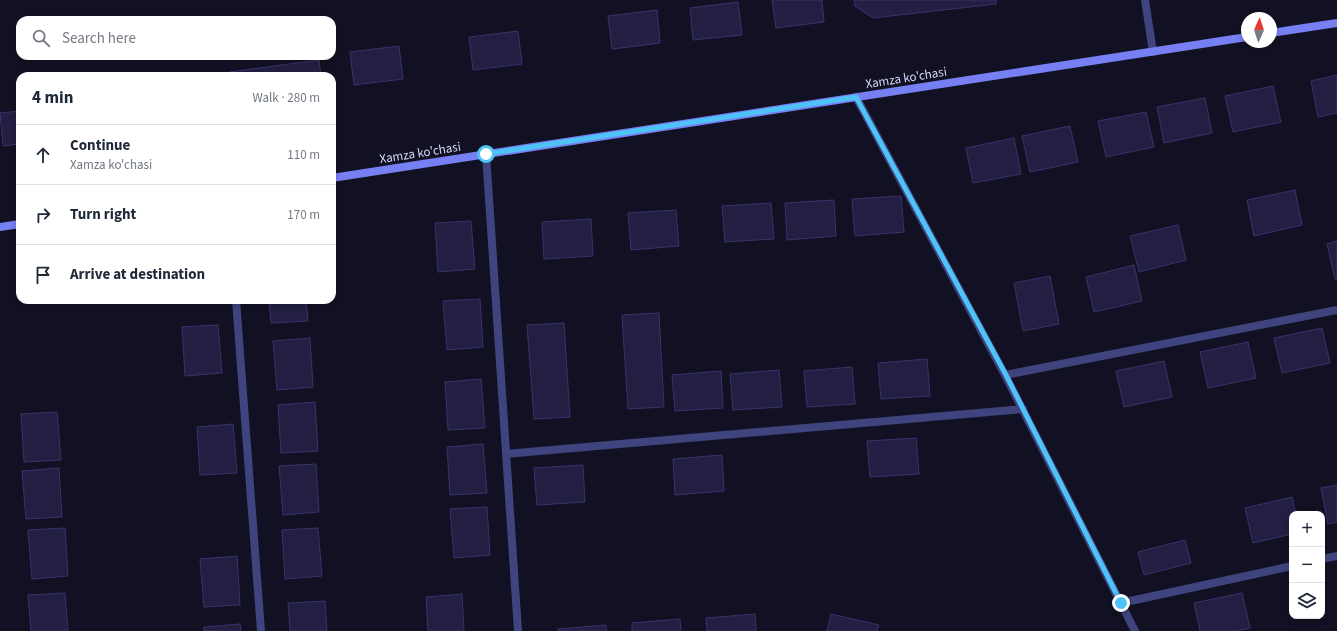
<!DOCTYPE html>
<meta charset="utf-8">
<style>
body{margin:0;font-family:"Source Sans 3",sans-serif;background:#f2f2f3;color:#1f2937}
.controls{position:absolute;right:12px;bottom:12px;display:grid;overflow:hidden;border-radius:8px;box-shadow:0 2px 6px #0003}
.controls button{width:36px;height:36px;display:grid;place-items:center;padding:0;border:0;border-bottom:1px solid #e0e1e3;background:#fff;color:#1f2937;font:20px sans-serif}
.compass{position:absolute;left:1241px;top:12px;width:36px;height:36px;border-radius:50%;background:#fff;box-shadow:0 2px 6px #0003;rotate:3deg}
.stop{position:absolute;width:12px;height:12px;margin:-9px;border:3px solid #4fc3f7;border-radius:50%;background:#fff}
.stop.end{background:#4fc3f7;border-color:#fff;box-shadow:0 1px 4px #0008}
.list{margin:0;padding:0;list-style:none}
h2{display:flex;justify-content:space-between;align-items:center;height:52px;margin:0;padding:0 16px;font-size:17px}
h2 small{font-size:13px;font-weight:400;color:#747a83}
.list li{display:grid;grid-template-columns:26px 1fr auto;gap:12px;align-items:center;box-sizing:border-box;height:60px;padding:0 16px;border-top:1px solid #e0e1e3}
.list b{display:block;font-size:15px;white-space:nowrap}
.list p{margin:0;font-size:13px;white-space:nowrap;color:#747a83}
.list em{font-size:13px;font-style:normal;color:#747a83}
.icon{flex:none;width:22px;height:22px;fill:none;stroke:currentColor;stroke-width:2;stroke-linecap:round;stroke-linejoin:round}
.map{position:relative;flex:none;width:1337px;height:631px;overflow:hidden}
.search{position:absolute;background:#fff;box-shadow:0 2px 6px #0003;left:16px;top:16px;width:320px;height:44px;display:flex;align-items:center;gap:10px;box-sizing:border-box;padding:0 14px;border-radius:12px;color:#747a83;font-size:15px}
.panel{position:absolute;background:#fff;box-shadow:0 2px 6px #0003;left:16px;top:72px;width:320px;height:232px;border-radius:12px}
.map>svg:first-child{display:block}
</style>
<div class="map">
<svg width="1337" height="631" viewBox="0 0 1337 631">
<rect width="100%" height="100%" fill="#121123"/>
<!-- building -->
<path fill="#221f42" stroke="#39336c" d="M772,0H822L824,22L776,28Z
M854,0H996V4L873,18L855,6Z
M738,2L742,35L693,40L690,8Z
M657,10L660,43L612,49L608,16Z
M518,31L522,64L473,70L469,37Z
M399,46L403,79L354,85L350,52Z
M319,60L321,76H230L229,72Z
M1337,75V113L1318,117L1311,81Z
M1273,86L1281,122L1233,132L1225,96Z
M1205,98L1212,133L1164,143L1157,107Z
M20,111V144L3,146L0,113Z
M1146,112L1154,147L1106,157L1098,121Z
M1070,126L1078,162L1030,172L1022,136Z
M1014,138L1021,174L973,183L966,148Z
M1295,190L1302,225L1254,236L1247,200Z
M901,196L904,232L855,236L852,199Z
M834,200L836,236L787,240L785,203Z
M771,203L774,239L725,242L722,206Z
M676,210L679,246L631,250L628,213Z
M591,219L593,256L544,259L542,222Z
M471,221L475,269L438,272L435,223Z
M1178,225L1186,260L1139,272L1130,236Z
M1337,241V279H1335L1327,244Z
M1134,265L1142,301L1094,312L1086,277Z
M1050,276L1059,324L1023,331L1014,283Z
M480,299L483,347L447,350L443,301Z
M269,300H306L308,321L271,323Z
M659,313L664,407L628,409L622,315Z
M564,323L570,417L534,419L527,325Z
M218,325L222,373L185,376L182,327Z
M1322,328L1330,363L1282,373L1274,338Z
M310,338L313,387L277,390L273,341Z
M1248,342L1256,378L1208,388L1200,352Z
M927,359L930,396L881,399L878,363Z
M1164,361L1172,397L1124,407L1116,371Z
M852,367L855,404L807,407L804,371Z
M779,370L782,407L733,410L730,374Z
M721,371L723,408L675,411L672,375Z
M481,379L485,428L448,430L445,382Z
M315,402L318,451L281,453L278,405Z
M57,412L61,460L24,462L21,414Z
M233,424L237,473L200,475L197,427Z
M916,438L919,474L870,477L867,441Z
M483,444L487,493L450,495L447,447Z
M722,455L724,491L675,495L673,459Z
M316,464L319,512L283,515L279,466Z
M583,465L585,502L537,505L534,468Z
M59,468L62,517L26,519L22,471Z
M1337,485V522L1328,524L1321,488Z
M1292,497L1296,514H1292V534L1253,543L1245,508Z
M487,507L490,555L454,558L450,509Z
M65,528L68,576L32,579L28,530Z
M318,528L322,576L285,579L282,530Z
M1185,540L1191,563L1144,575L1138,552Z
M237,556L240,605L204,607L200,559Z
M65,593L68,631H31L28,595Z
M1242,593L1250,628L1237,631H1200L1194,603Z
M462,594L464,631H428L426,597Z
M325,601L327,631H290L288,603Z
M755,614L756,631H707L706,618Z
M831,614L879,625L877,631H827Z
M680,619L681,631H632V623Z
M240,624L241,631H204V627Z
M606,625L607,631H558V629Z"/>
<g fill="none" stroke-linecap="round" stroke-linejoin="round">
<!-- street -->
<path stroke="#40447e" stroke-width="8" d="M1145,0L1153,52
M856,97L1005,375L1135,631
M486,154L518,631
M236,300L261,631
M1005,375L1337,310
M506,454L1023,409
M1322,559L1337,556
M1121,603L1292,566"/>
<!-- secondary -->
<path stroke="#7780f2" stroke-width="8" d="M1271,33L1337,23
M332,178L1247,37
M0,227L20,224"/>
</g>
<g fill="none" stroke-linecap="round" stroke-linejoin="round">
<!-- route -->
<path stroke="#4fc3f7" stroke-width="5" d="M486,154L856,97L1006,375L1121,603"/>
</g>
<g text-anchor="middle" stroke-width="3" stroke-linejoin="round" paint-order="stroke">
<!-- street labels -->
<g font-size="13" fill="#d7d7fb" stroke="#121123">
<text transform="translate(906 77) rotate(-9)" y="5">Xamza ko'chasi</text>
<text transform="translate(420 152) rotate(-9)" y="5">Xamza ko'chasi</text>
</g>
</g>
</svg>
<div class="controls">
<button>+</button>
<button>−</button>
<button><svg class="icon" aria-label="layers" viewBox="0 0 24 24"><path d="M12 4l9 5-9 5-9-5zM3 14l9 5 9-5"/></svg></button>
</div>
<svg class="compass" viewBox="-18 -18 36 36"><path d="M0-13l5 13h-10z" fill="#e53935"/><path d="M0 13l5-13h-10z" fill="#747a83"/></svg>
<div class="stop" style="left:486px;top:154px"></div>
<div class="stop end" style="left:1121px;top:603px"></div>
<div class="search"><svg class="icon" aria-label="search" viewBox="0 0 24 24"><circle cx="10" cy="10" r="6"/><path d="M15 15l6 6"/></svg>Search here</div>
<section class="panel">
<h2>4 min<small>Walk · 280 m</small></h2>
<ul class="list">
<li><svg class="icon" aria-label="ahead" viewBox="0 0 24 24"><path d="M12 20V5M6 11l6-6 6 6"/></svg><div><b>Continue</b><p>Xamza ko'chasi</p></div><em>110 m</em></li>
<li><svg class="icon" aria-label="right" viewBox="0 0 24 24"><path d="M7 20v-9h11M14 6l5 5-5 5"/></svg><div><b>Turn right</b></div><em>170 m</em></li>
<li><svg class="icon" aria-label="arrive" viewBox="0 0 24 24"><path d="M6 21V4h12l-3 4 3 4H6"/></svg><div><b>Arrive at destination</b></div></li>
</ul>
</section>
</div>
